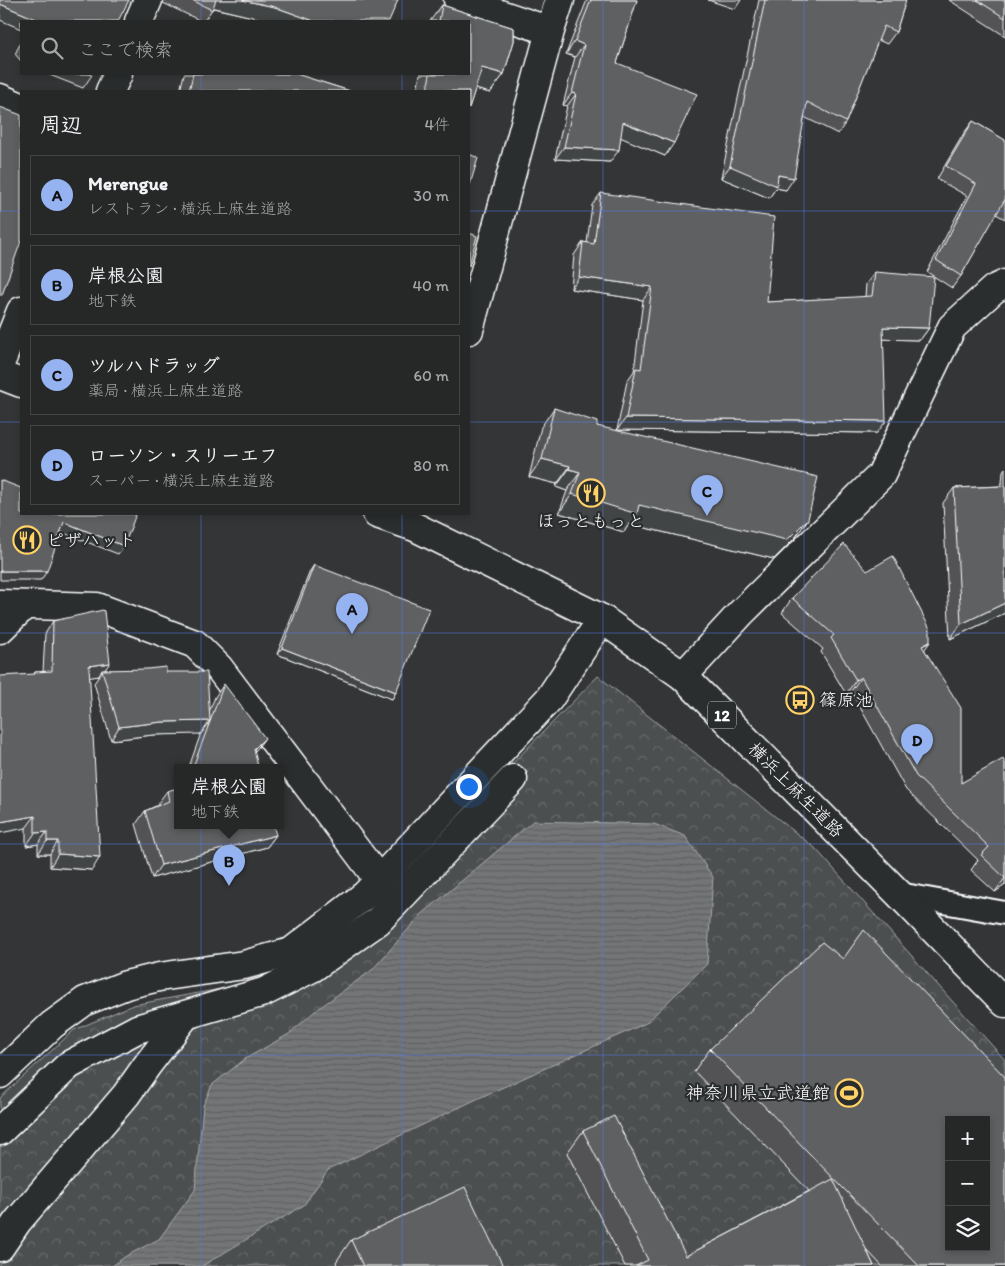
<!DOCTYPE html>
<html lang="ja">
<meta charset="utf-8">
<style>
body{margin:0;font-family:Itim,"Klee One",sans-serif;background:#2e3030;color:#f1f3f6}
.controls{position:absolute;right:15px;bottom:15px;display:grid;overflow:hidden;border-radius:0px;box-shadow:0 2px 8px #0003}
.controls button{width:45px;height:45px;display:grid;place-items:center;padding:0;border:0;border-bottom:1px solid #424445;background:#262828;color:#f1f3f6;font:25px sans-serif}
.you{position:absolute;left:468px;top:786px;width:18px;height:18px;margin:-12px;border:4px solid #fff;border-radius:50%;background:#1a73e8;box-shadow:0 0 0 8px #1a73e833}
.badge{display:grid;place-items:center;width:32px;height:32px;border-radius:50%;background:#95b2f1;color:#111;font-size:16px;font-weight:700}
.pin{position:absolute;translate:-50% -41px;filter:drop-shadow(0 1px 2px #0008)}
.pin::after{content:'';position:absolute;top:26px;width:18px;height:15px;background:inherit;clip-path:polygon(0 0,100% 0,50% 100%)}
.popup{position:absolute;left:174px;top:764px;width:110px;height:65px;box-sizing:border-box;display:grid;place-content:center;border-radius:0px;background:#262828;filter:drop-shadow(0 1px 4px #0005);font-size:16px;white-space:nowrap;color:#a4a6a8}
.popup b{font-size:19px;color:#f1f3f6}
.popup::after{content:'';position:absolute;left:50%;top:100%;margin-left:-10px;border:10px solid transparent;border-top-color:#262828}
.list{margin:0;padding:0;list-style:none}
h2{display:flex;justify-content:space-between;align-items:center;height:65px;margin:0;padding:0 20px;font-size:21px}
h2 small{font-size:16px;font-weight:400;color:#a4a6a8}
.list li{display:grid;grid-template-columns:32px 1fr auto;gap:15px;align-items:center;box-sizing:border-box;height:80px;margin:0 10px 10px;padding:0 10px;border:1px solid #424445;border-radius:0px}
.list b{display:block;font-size:19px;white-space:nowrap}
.list p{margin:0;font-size:16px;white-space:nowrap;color:#a4a6a8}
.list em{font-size:16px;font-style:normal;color:#a4a6a8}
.icon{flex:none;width:28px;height:28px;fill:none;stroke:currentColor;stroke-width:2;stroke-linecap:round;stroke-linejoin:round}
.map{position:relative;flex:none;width:1005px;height:1266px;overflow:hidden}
.search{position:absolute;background:#262828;box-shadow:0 2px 8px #0003;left:20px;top:20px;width:450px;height:55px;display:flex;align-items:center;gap:12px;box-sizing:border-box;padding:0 18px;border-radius:0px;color:#a4a6a8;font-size:19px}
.panel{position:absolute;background:#262828;box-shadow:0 2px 8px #0003;left:20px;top:90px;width:450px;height:425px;border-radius:0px}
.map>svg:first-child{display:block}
</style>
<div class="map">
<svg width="1005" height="1266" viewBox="0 0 1005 1266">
<defs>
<pattern id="park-crowns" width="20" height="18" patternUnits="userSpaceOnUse" patternTransform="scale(1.25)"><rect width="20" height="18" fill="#4c4f50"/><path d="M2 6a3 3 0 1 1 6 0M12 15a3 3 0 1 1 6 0" fill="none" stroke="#67696a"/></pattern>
<pattern id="water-rules" width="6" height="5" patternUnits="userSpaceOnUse" patternTransform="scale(1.25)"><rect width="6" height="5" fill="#737576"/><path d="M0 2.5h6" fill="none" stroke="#606061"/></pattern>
</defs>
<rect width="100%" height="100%" fill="#333536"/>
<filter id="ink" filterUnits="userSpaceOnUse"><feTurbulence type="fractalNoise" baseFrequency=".02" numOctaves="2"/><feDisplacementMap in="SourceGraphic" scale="10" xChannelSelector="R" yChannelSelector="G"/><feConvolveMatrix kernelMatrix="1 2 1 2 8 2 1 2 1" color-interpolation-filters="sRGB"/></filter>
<g filter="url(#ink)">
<!-- park -->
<path fill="url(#park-crowns)" stroke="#a6a7a8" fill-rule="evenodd" d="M598,676L815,848L1005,1060V1266H0V1098L74,1030L133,1005L253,983L305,961L364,915ZM949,1120H986V1247H949Z"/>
<!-- water -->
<path fill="url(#water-rules)" stroke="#abacad" d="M533,821L654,824L685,836L713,877L707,964L646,1023L479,1098L328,1170L304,1205L202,1266H112L126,1256L159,1239L195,1190L203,1106L212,1085L245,1059L289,1034L315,1011L372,970L421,915Z"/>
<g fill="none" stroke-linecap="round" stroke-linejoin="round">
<!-- service casing -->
<g stroke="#fff" stroke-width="26">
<path id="service" d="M899,894L1005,913"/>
</g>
<!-- pedestrian casing -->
<g stroke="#fff" stroke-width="31">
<path id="pedestrian" d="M0,1131L69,1065L137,1029L264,992L312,968L378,921L513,779
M0,1247L17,1222L126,1095L148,1064L186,1015"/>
</g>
<!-- minor casing -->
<g stroke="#fff" stroke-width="31">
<path id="minor" d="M458,0L550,31
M139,21L148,0
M110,91L118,74
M0,98L21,107
M469,330L550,31L560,0
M0,364L21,311
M0,604L97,607L195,644L219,668L379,880
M0,629L25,605
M683,676L741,613L881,475L952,327L994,289L1005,284
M0,1074L52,1025L85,1001L126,985L159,977L244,965L291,952L365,895L549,699L602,619"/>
</g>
<!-- primary casing -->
<g stroke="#fff" stroke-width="31">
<path id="primary" d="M0,375L21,383
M377,514L415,527L602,619L683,676L899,894L1005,1003"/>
</g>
<!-- service -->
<use href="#service" stroke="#2a2d2e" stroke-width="22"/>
<!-- pedestrian -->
<use href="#pedestrian" stroke="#2a2d2e" stroke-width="28"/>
<!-- minor -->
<use href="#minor" stroke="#2a2d2e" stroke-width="28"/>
<!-- primary -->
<use href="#primary" stroke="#2a2d2e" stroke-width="28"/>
</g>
<!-- wall -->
<path fill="#525354" stroke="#fff" d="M163,0H398L266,20L213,8L204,21H201L163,3Z
M587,0H637L617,63L665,156L621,137L610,162L555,159L567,106L563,105L575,57L566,54Z
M759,0H906L896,32L887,44L878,40L846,122L838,134L804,117L786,190L776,188L769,198L721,178Z
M949,0H1005V36Z
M442,5L514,28V41L504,74L490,93L475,89L469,108V91H417L420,74H469V21H430Z
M21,42V61L15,54Z
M184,74H296L350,91H180Z
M973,121L1005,140V219L996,214L961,276L952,288L927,272L967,196L937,179L964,133Z
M601,193L767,302L865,297L866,284L875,272L929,328L920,340L883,339L877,433L617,430L627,381L634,371L643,300L571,289L574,255L583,242L587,243L592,205Z
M554,408L597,426L808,519L795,538L774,559L629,524L624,532L559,513L567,491L556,487L557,484L529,477L541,427Z
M1005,468V613L950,639L943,503L954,488L1000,486L1002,483L1003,471Z
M314,565L396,692L392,699L277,654L310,571Z
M792,598L925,650L961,783L1005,763V885L995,892L971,870L978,860L906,790L851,691L846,694L821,652L823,649L782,613Z
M53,621L105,670L166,672L209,712L215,697L224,684L256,750L254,752L258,767H189L201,733L153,735L111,740L94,683L99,676L89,677L92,870L50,867V854H38V844L26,846V828L34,674L35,672H43L45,634Z
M167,791L276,835L267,847L152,878L136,824L145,811L158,805V803Z
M710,1049L1005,1266H882L866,1249L874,1266H625L567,1153L583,1131L686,1256L809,1191L694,1071Z
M351,1240L503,1266H337L336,1262Z"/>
<!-- shaded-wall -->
<path fill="#424445" stroke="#fff" d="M215,0H242L275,7L314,21H270L210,7Z
M708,0H741L735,9Z
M0,4L36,19L34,21H21V29L0,20Z
M575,41L584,45L575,57L566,54Z
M482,68L504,74L490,93L468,87Z
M47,74H87L92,75L83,88Z
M572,93L576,94L567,106L563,105Z
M623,122L674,143L665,156L615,135Z
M564,147L619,150L610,162L555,159Z
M730,166L794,178L786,190L776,188L769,198L721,178Z
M579,277L652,287L643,300L571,289Z
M883,327L929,328L920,340L874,339Z
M626,418L886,421L877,433L617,430Z
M542,459L570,466L557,484L529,477Z
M569,469L580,472L567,491L556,487Z
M572,494L639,505L808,519L795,538L774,559L629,524L624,532L559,513Z
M64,522L124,546L118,554L58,531Z
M0,571H47L41,580H0Z
M1005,603V613L950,639L961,624Z
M930,642L920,656L922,646Z
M282,648L396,692L392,699L277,654Z
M110,663L103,672L102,670L99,676L80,679L89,666Z
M861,677L851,691L846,694L856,680Z
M210,721L201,734L153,735L111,740L119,727L162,722Z
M265,738L256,750L245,761L254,749Z
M35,816L26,828L0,833V822Z
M47,832L38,844L26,846L35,833Z
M276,835L267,847L152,878L161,865Z
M47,841H58L50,854H38Z
M58,854L100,857L92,870L50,867Z
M1005,878V885L995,892Z"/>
<!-- building -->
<path fill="#5f6162" stroke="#fff" fill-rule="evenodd" d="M0,0H129L118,21H34L36,19L0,4Z
M192,0H216L212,10Z
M242,0H398L389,21H314L275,7Z
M591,0H637L617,63L697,94L674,143L623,122L619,150L564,147L576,94L572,93L584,45L575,41Z
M765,0H906L896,32L884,26L846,122L807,102L794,178L778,175L777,186L730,166Z
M977,0H1005V18Z
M442,5L514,28V41L504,74L482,68L469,108V91H427L430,74H469V21H439Z
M193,74H296L350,91H189Z
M0,107L21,115V241L2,295H0Z
M973,121L1005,140V201H1004L961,276L936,260L976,184L946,166Z
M469,154L478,158L469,188Z
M601,193L774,217L767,302L872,296L875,272L934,277L929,328L883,327L886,421L626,418L636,368L641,369L652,287L579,277L583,242L594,244Z
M469,233L477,236L469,266Z
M554,408L597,422V426L818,477L808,519L787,540L639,505L637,514L572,494L580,472L569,469L570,466L542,459Z
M0,480L21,488V514H136L124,546L64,522L47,571H0Z
M1005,486V603L961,624L954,488Z
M844,544L867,571L893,556L930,629V642L922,646L961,708V783L1003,759L1005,763V878L981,855L989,847L916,776L861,677L856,680L831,638L834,635L792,598Z
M314,565L429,609L396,692L282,648Z
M103,610L104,611L110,663L89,666L100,857L58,854V841H47V832L35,833V816L0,822V676L35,674V672L52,671L53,621Z
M166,667V672H207L210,721L162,722L119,727L102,670L147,669Z
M224,684L265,738L254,749L258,767H193Z
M178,788V825H273L276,835L161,865L145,811L169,801L167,791Z
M864,930L1005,1077V1266H919L805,1149L710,1049L822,942L843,959ZM949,1120H986V1247H949Z
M614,1116L686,1256L833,1179L874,1266H636L648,1260L583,1131Z
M465,1187L503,1266H363L351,1240Z"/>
</g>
<!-- grid -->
<path fill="none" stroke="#567ae2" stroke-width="1" stroke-opacity="0.55" d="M201,0V21M402,0V21M603,0V1266M804,0V1266M201,74V91M402,74V91M0,211H21M469,211H1005M0,422H21M469,422H1005M201,514V1266M402,514V1266M0,633H1005M0,844H1005M0,1055H1005"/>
<!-- icons -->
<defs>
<g id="restaurant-ring" transform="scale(1.4375)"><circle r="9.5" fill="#2a2d2e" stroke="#ffd166" stroke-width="1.5"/><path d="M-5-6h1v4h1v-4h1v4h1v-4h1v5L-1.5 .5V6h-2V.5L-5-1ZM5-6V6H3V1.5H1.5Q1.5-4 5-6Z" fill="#ffd166"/></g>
<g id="bus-ring" transform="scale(1.4375)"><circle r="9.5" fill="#2a2d2e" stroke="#ffd166" stroke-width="1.5"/><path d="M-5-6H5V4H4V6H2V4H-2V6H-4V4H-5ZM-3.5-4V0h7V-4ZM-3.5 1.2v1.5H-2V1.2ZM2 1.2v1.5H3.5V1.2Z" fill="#ffd166"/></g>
<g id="stadium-ring" transform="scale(1.4375)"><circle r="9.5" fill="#2a2d2e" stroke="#ffd166" stroke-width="1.5"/><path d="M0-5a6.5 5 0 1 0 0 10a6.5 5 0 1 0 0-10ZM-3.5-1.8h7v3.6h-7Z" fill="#ffd166"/></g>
</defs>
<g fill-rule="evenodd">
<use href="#restaurant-ring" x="591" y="493"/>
<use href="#restaurant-ring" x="27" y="540"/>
<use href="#bus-ring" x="800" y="700"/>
<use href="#stadium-ring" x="849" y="1093"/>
</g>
<g text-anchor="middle" stroke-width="4.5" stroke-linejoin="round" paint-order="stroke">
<!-- shield labels -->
<rect fill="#2a2d2e" stroke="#bfc0c0" stroke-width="1" x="708" y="701.5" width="28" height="27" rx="4"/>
<g font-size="16" font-weight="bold" fill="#fff">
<text x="722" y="721">12</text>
</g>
<!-- poi labels -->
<g font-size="18" fill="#fff" stroke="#2a2d2e" text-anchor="start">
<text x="591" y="527" text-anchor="middle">ほっともっと</text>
<text x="46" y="546">ピザハット</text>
<text x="819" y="706">篠原池</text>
<text x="830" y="1099" text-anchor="end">神奈川県立武道館</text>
</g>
<!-- street labels -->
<g font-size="18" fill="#fff" stroke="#2a2d2e">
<text transform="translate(796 790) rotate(45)" y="6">横浜上麻生道路</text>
</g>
</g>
</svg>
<div class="controls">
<button>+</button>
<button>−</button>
<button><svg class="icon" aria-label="layers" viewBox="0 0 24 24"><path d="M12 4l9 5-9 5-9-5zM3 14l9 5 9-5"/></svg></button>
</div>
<div class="you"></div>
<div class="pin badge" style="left:352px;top:634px">A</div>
<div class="pin badge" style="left:229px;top:886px">B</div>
<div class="popup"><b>岸根公園</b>地下鉄</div>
<div class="pin badge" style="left:707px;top:516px">C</div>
<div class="pin badge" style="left:917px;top:765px">D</div>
<div class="search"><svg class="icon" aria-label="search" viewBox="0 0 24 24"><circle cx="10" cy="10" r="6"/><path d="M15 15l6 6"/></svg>ここで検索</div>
<section class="panel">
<h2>周辺<small>4件</small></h2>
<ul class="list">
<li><span class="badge">A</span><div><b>Merengue</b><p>レストラン · 横浜上麻生道路</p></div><em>30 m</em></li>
<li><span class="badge">B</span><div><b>岸根公園</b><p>地下鉄</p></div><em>40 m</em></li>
<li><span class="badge">C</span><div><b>ツルハドラッグ</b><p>薬局 · 横浜上麻生道路</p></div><em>60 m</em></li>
<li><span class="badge">D</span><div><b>ローソン・スリーエフ</b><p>スーパー · 横浜上麻生道路</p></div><em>80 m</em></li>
</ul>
</section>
</div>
